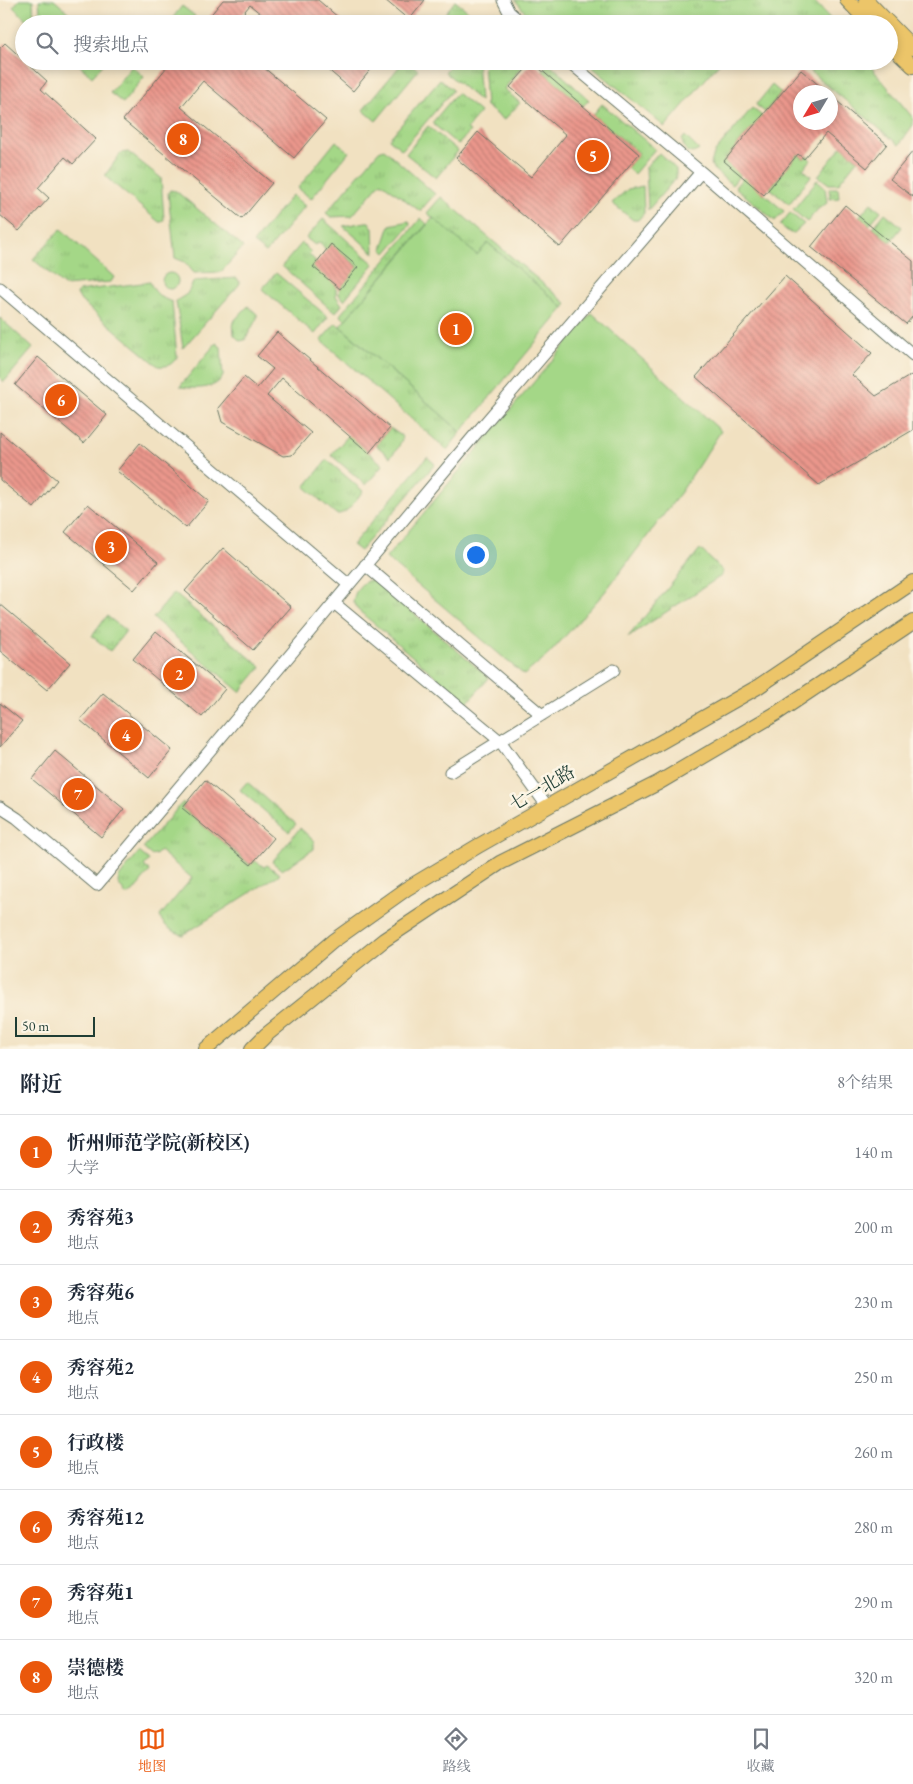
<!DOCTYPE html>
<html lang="zh">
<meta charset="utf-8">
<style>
body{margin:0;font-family:"EB Garamond","Noto Serif SC",serif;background:#f6f6f7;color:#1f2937}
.compass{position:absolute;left:793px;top:85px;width:45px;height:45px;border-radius:50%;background:#fff;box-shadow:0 2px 8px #0003;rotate:232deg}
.scale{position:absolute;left:15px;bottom:12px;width:80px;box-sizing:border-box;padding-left:5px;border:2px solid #1f3d34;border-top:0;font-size:14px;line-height:18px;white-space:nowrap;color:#1f3d34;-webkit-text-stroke:4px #fcf5e5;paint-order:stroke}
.you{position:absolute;left:475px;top:554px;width:18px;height:18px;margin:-12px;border:4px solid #fff;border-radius:50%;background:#1a73e8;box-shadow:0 0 0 8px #1a73e833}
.badge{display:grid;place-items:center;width:32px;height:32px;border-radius:50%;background:#ea580c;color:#fff;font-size:16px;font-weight:700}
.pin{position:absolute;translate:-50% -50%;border:2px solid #fff;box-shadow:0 1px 5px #0006}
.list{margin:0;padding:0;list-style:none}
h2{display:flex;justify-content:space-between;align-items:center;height:65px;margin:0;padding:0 20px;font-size:21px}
h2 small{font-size:16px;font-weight:400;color:#747a83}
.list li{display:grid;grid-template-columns:32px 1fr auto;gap:15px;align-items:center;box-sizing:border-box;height:75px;padding:0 20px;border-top:1px solid #e0e1e3}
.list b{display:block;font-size:19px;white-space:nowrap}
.list p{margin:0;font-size:16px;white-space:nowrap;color:#747a83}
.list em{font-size:16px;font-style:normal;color:#747a83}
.icon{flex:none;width:28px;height:28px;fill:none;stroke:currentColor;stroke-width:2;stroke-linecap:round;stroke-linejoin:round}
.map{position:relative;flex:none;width:913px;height:1049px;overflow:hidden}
.search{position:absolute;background:#fff;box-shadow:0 2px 8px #0003;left:15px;right:15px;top:15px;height:55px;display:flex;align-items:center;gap:12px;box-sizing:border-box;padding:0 18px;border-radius:28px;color:#747a83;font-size:19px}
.sheet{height:665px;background:#fff}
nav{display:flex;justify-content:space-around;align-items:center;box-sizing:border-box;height:70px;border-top:1px solid #e0e1e3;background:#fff;font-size:14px;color:#747a83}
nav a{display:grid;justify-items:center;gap:2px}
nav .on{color:#ea580c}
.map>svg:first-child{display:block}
</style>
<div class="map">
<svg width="913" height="1049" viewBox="0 0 913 1049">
<defs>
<pattern id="grass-tufts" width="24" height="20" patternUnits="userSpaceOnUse" patternTransform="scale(1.25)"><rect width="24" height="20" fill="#a4d787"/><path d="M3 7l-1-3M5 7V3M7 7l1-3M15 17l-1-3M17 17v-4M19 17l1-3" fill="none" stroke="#8db975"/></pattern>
<pattern id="building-back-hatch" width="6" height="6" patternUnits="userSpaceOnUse" patternTransform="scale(1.25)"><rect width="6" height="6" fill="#eb978c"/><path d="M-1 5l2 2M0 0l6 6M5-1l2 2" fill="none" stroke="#be7c73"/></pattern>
</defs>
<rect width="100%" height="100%" fill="#fcf5e5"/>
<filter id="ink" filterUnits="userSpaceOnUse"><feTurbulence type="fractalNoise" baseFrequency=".02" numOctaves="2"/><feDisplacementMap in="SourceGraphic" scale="10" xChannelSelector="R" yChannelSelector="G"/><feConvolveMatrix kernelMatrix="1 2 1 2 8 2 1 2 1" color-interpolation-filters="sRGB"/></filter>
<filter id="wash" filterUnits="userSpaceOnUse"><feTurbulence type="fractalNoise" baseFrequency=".0096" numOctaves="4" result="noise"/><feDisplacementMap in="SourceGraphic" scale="20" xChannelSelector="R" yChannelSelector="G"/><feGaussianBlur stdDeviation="1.12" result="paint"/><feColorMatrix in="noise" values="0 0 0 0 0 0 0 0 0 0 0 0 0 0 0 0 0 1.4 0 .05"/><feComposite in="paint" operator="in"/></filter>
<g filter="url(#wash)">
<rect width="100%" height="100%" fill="#f1e1c1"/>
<!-- grass -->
<path fill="url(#grass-tufts)" stroke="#628a5e" d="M19,0H33L34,24H31L13,7Z
M39,0H54L68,12L58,24H41Z
M515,0H813L835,24H540L526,13Z
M455,1L468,11L458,24H437Z
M182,6L195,16L189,24H168Z
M494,12L506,24H485Z
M75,61H106L92,77Z
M404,61H408L418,70L376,121L363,110Z
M454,61H477L480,101L445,72Z
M483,61H526L504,89L520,103L504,120L486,106Z
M585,61H721L665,127Z
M798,61H866L913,118V125L899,145Z
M549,63L589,100L583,106L542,71Z
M132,66L144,77L123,103L110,93Z
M440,79L453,90L402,150L389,139Z
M772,85L781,93L765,112L756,105Z
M457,93L480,112L467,129L470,131L458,145L432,123Z
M602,104L655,149L634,174L627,168L639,153L593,115Z
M752,108L762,116L724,161L740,175L732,185L713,169L711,163L715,152Z
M428,126L458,151L436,178L406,154Z
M685,136L699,150C689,157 684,150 682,140Z
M336,141L349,152L311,199L298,188Z
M842,146L857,160L838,184H829L818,176Z
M384,149L435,194L420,211L381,182L352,216L331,217L326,213L379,151Z
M128,152L161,178L164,219L162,222H159L106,177V174L121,153Z
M659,153L676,169V178L648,210L646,167Z
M798,154L804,159L807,156L811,160L803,169L811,176L789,204L770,188Z
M744,177L784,211L775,221L735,187Z
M817,180L825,187L827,203L818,209L807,222L793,210Z
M643,186L644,213L638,220H633L612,203L628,189Z
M829,188H838L839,198L830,199Z
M170,190L176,191L243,247L221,272L194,273L185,262L175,258L168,193Z
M292,195L305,206L266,253L253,243Z
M441,197L567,304L564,308L488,243L477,255L427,213Z
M871,203L881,211L869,225L859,217Z
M790,213L804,224L794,233H790L780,225Z
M885,213L902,227L890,242L873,228Z
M421,218L427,224L345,320L340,315Z
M323,219L374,264L344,300L339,294L340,289L358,266L331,244L327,250L319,243L315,245L306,238Z
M409,221L410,225L386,253L382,249L390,225Z
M366,222H369L373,228L374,253L343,226Z
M61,229L114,277L111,282L64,286L33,259Z
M302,243L311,252L309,254L316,262L313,267L336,285V296L342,305L335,313L282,266Z
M276,273L328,317L315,334L262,289Z
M162 281a8 8 0 1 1 16 0a8 8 0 1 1-16 0Z
M237,278L240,283L238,286L183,348L176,301L187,294L194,281Z
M150,282C154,293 161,298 172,302L177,357C172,365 167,367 158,366L81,301L77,294L79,291Z
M248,306L257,314V318L245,340L240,341L234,335L233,322Z
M0,318L33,348L4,382L0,378Z
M336,323L461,432L447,450L321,340Z
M216,343L221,347L223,376C216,390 195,389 181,387V385Z
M390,428L403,437L398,448L390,457L376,445Z
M349,435L383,465L366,485L331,455Z
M427,457L435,464L360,551L352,545Z
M327,460L363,491C356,499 348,515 336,514L305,487Z
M700,549L723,571L721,576L628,637Z
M369,580L376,581L489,678L467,703L358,610L353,602C355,591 359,584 369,580Z
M174,593L261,667L240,692L153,618Z
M107,616L126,631L110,651L92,636Z
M247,782L296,824L289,832L240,790Z
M183,802L185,804L182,808L250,865L255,861L264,867L267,865L280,874L183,935C173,931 163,927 160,916L192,878L160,851L156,855L154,854L152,856L143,848Z
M300,828L314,841V849L282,870L272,862Z
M139,852L149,860L144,866L150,871L133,892L126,895L118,883L119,877Z"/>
<!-- pitch -->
<path fill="#a4d787" stroke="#628a5e" d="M433,218L477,255L488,243L564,308L461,432L340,326Z
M592,313L721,431L681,492L604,593L549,654L524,675L386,558Z"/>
<g id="blocks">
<!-- building -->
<path fill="url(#building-back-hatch)" d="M223,0H318L346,24H273L250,5L234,24H203Z
M385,0H425L409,20Z
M5,43L47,81L41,89L96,139L73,164L65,157L38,188L49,198L19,231L0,215V48Z
M172,61H256L326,120L294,158L203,81L181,107L272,183L242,219L123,120Z
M318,61H378L353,91Z
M532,62L639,154L560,247L456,158L478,132L531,177L566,135L510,87Z
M801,70L827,92H800V122H830V95L887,144L867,168L826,133L804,159L798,154L764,195L724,161Z
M913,151V197L890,179Z
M845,205L913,261V316L906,324L811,247Z
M331,244L358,267L340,289L313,267Z
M785,276L872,353L852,375L876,396L913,374V430L819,485L696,377Z
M277,332L390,428L369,453L282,378L267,396L311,433L292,455L283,456L222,422L218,408L244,377L257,388L273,369L257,356Z
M38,357L107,415L84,443L15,385Z
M0,432L57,480L34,508L0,480Z
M140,443L209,501L186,528L117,471Z
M88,504L158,562L134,590L65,532Z
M223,548L291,607L253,650L185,591Z
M0,604L70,663L47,690L0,651Z
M156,631L225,689L202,717L133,659Z
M103,693L172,750L149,778L80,720Z
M0,703L22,721L0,747Z
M55,751L124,809L101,837L32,779Z
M205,780L274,838L251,865L182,808Z"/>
</g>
</g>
<g filter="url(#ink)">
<use href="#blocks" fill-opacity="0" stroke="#687665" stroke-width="1"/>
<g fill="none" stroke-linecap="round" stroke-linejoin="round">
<!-- minor casing -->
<g stroke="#687665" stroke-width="13">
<path id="minor" d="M503,0L509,12L523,24
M701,172L913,355
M0,288L349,585
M365,565L542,715
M334,603L500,741L547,806
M450,772L614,670
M0,807L17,818L97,885L473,437L701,172L568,61"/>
</g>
<!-- major casing -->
<g stroke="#687665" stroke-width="16">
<path id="major" d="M847,0L870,24
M866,0L913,48
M889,43L913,66
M206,1049L333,941L406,889L478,846L756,688L913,582
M252,1049L266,1035L384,940L500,863L658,783L777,713L913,622"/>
</g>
<!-- minor -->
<use href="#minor" stroke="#fff" stroke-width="11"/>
<!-- major -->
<use href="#major" stroke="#ecc569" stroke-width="14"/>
</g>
</g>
<g text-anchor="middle" stroke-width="5" stroke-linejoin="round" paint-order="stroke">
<!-- street labels -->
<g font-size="18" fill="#1f3d34" stroke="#fcf5e5">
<text transform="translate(542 788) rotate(-30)" y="6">七一北路</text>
</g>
</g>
</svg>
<svg class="compass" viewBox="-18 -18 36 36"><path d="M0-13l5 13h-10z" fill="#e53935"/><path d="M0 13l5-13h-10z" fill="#747a83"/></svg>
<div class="scale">50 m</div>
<div class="you"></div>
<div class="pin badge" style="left:456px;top:329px">1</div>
<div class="pin badge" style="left:179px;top:674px">2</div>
<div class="pin badge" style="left:111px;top:547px">3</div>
<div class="pin badge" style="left:126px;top:735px">4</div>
<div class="pin badge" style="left:593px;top:156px">5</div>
<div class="pin badge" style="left:61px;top:400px">6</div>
<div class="pin badge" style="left:78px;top:794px">7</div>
<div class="pin badge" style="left:183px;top:139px">8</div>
<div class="search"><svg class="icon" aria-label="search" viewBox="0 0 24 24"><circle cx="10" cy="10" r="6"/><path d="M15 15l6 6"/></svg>搜索地点</div>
</div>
<section class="sheet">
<h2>附近<small>8个结果</small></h2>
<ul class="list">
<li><span class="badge">1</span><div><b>忻州师范学院(新校区)</b><p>大学</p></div><em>140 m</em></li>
<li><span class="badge">2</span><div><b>秀容苑3</b><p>地点</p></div><em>200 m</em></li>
<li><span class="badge">3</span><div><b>秀容苑6</b><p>地点</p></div><em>230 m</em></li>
<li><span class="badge">4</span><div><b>秀容苑2</b><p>地点</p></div><em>250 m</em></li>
<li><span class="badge">5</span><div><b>行政楼</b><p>地点</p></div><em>260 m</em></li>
<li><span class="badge">6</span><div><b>秀容苑12</b><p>地点</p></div><em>280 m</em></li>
<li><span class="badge">7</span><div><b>秀容苑1</b><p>地点</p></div><em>290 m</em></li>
<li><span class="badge">8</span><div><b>崇德楼</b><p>地点</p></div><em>320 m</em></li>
</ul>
</section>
<nav>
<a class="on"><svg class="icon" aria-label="map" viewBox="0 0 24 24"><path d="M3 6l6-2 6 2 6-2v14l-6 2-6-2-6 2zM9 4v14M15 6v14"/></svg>地图</a>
<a><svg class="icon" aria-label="directions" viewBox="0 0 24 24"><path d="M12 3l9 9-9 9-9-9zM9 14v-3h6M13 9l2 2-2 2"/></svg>路线</a>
<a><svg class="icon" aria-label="saved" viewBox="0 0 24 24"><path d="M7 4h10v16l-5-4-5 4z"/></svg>收藏</a>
</nav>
